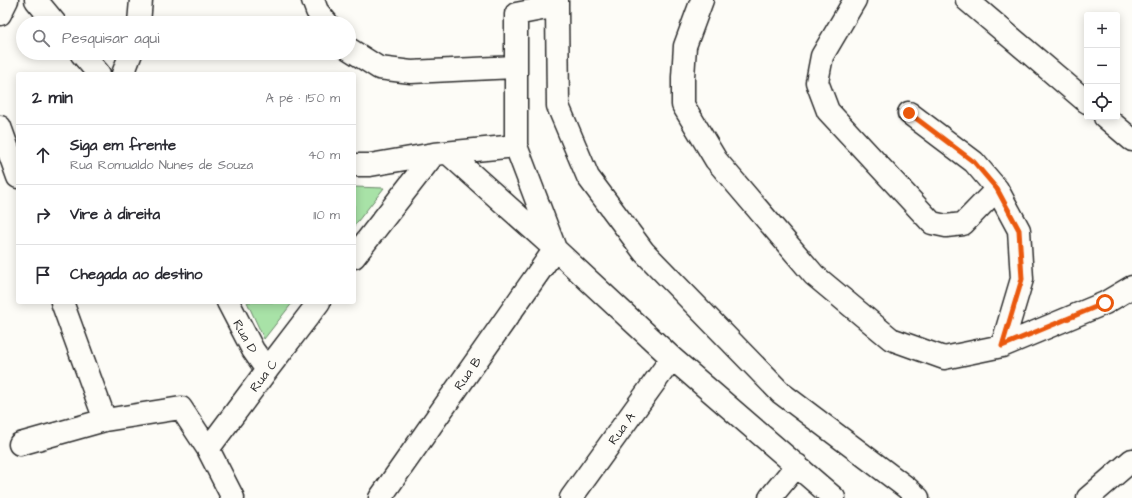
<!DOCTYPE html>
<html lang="pt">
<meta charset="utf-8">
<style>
body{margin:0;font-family:"Architects Daughter",sans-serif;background:#f2f2f3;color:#2b2b33}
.controls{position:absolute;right:12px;top:12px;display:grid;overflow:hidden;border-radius:4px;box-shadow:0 2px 10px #0003}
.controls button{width:36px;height:36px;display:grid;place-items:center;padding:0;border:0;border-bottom:1px solid #e1e1e2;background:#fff;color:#2b2b33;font:20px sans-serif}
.stop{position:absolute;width:12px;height:12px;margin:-9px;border:3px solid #ea580c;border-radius:50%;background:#fff}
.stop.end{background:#ea580c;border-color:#fff;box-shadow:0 1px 4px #0008}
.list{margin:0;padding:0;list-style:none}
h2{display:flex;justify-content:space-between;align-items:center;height:52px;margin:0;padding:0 16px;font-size:17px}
h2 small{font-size:13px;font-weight:400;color:#7c7c81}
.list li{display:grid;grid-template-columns:26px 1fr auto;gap:12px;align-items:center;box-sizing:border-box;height:60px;padding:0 16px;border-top:1px solid #e1e1e2}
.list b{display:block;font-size:15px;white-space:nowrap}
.list p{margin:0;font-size:13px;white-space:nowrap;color:#7c7c81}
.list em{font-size:13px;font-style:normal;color:#7c7c81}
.icon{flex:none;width:22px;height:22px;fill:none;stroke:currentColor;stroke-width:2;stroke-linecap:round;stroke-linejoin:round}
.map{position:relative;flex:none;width:1132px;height:498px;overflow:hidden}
.search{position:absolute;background:#fff;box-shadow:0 2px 10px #0003;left:16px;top:16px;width:340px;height:44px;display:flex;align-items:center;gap:10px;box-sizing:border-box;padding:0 14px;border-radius:22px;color:#7c7c81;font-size:15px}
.panel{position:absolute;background:#fff;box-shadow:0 2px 10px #0003;left:16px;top:72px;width:340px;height:232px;border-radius:4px}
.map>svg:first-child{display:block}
</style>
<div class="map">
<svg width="1132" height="498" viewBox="0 0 1132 498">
<rect width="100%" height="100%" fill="#fdfcf7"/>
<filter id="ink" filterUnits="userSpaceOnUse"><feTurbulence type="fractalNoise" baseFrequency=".025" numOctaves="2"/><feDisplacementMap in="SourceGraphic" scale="8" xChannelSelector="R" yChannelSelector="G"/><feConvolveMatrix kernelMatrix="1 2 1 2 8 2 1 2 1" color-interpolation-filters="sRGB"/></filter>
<g filter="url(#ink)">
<!-- green -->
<path fill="#a8e2a7" stroke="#6a8669" d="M354,187L384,188L354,226Z
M247,302H293L264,339Z"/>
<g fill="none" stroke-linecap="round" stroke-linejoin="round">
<!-- minor casing -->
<g stroke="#2b2b2b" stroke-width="25">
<path id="minor" d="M36,0L55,23
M313,0L317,11L327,23
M702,0L685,46L683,77V105L716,160L814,275L891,339L944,358L1002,346L1105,303L1132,287
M855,0L822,56L817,82L828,111L932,223L946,226L963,224L997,189
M967,0L1087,102
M557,6L558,106L588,177L644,252L781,393L907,488L918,498
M0,14L7,0
M139,23L141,0
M349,49L379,68L411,72L516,67
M81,53L99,74
M123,74L131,53
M909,113L974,162L997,189L1019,230L1022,279L1002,346
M1105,117L1132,140
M0,127L18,177
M448,153L555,249L672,358L834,498
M354,165H370L434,154L516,146
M554,246L516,146V14L557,6V0
M354,257L434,154
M62,302L105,420
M228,302L253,350L267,370
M20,444L105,420L181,408L208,449L233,498
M208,449L267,370L319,302
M380,498L555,249
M571,498L672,358
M770,498L797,465
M1088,498L1132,460"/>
</g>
<!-- minor -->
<use href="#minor" stroke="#fdfcf7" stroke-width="22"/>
</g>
</g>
<g fill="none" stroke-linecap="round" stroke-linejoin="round" filter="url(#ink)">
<!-- route -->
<path stroke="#ea580c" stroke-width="5" d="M909,113L974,162L997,189L1019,230L1022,279L1002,346L1105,303"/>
</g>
<g text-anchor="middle" stroke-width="4" stroke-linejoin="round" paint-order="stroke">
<!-- street labels -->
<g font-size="13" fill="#2b2b2b" stroke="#fdfcf7">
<text transform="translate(246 336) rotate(61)" y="5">Rua D</text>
<text transform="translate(467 373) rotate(-55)" y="5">Rua B</text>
<text transform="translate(263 375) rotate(-53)" y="5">Rua C</text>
<text transform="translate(621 428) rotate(-54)" y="5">Rua A</text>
</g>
</g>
</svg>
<div class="controls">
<button>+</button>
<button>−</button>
<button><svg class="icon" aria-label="locate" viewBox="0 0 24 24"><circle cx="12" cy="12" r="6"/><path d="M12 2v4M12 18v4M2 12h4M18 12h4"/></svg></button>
</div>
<div class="stop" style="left:1105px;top:303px"></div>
<div class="stop end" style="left:909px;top:113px"></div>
<div class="search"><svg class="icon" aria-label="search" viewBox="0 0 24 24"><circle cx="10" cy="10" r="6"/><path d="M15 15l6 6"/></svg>Pesquisar aqui</div>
<section class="panel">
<h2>2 min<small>A pé · 150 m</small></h2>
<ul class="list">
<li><svg class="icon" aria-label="ahead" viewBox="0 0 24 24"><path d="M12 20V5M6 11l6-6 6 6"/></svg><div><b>Siga em frente</b><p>Rua Romualdo Nunes de Souza</p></div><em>40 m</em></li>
<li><svg class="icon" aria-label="right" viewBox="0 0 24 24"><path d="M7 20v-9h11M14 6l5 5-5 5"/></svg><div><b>Vire à direita</b></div><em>110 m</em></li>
<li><svg class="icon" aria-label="arrive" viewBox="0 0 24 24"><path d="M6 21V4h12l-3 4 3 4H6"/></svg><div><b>Chegada ao destino</b></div></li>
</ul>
</section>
</div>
